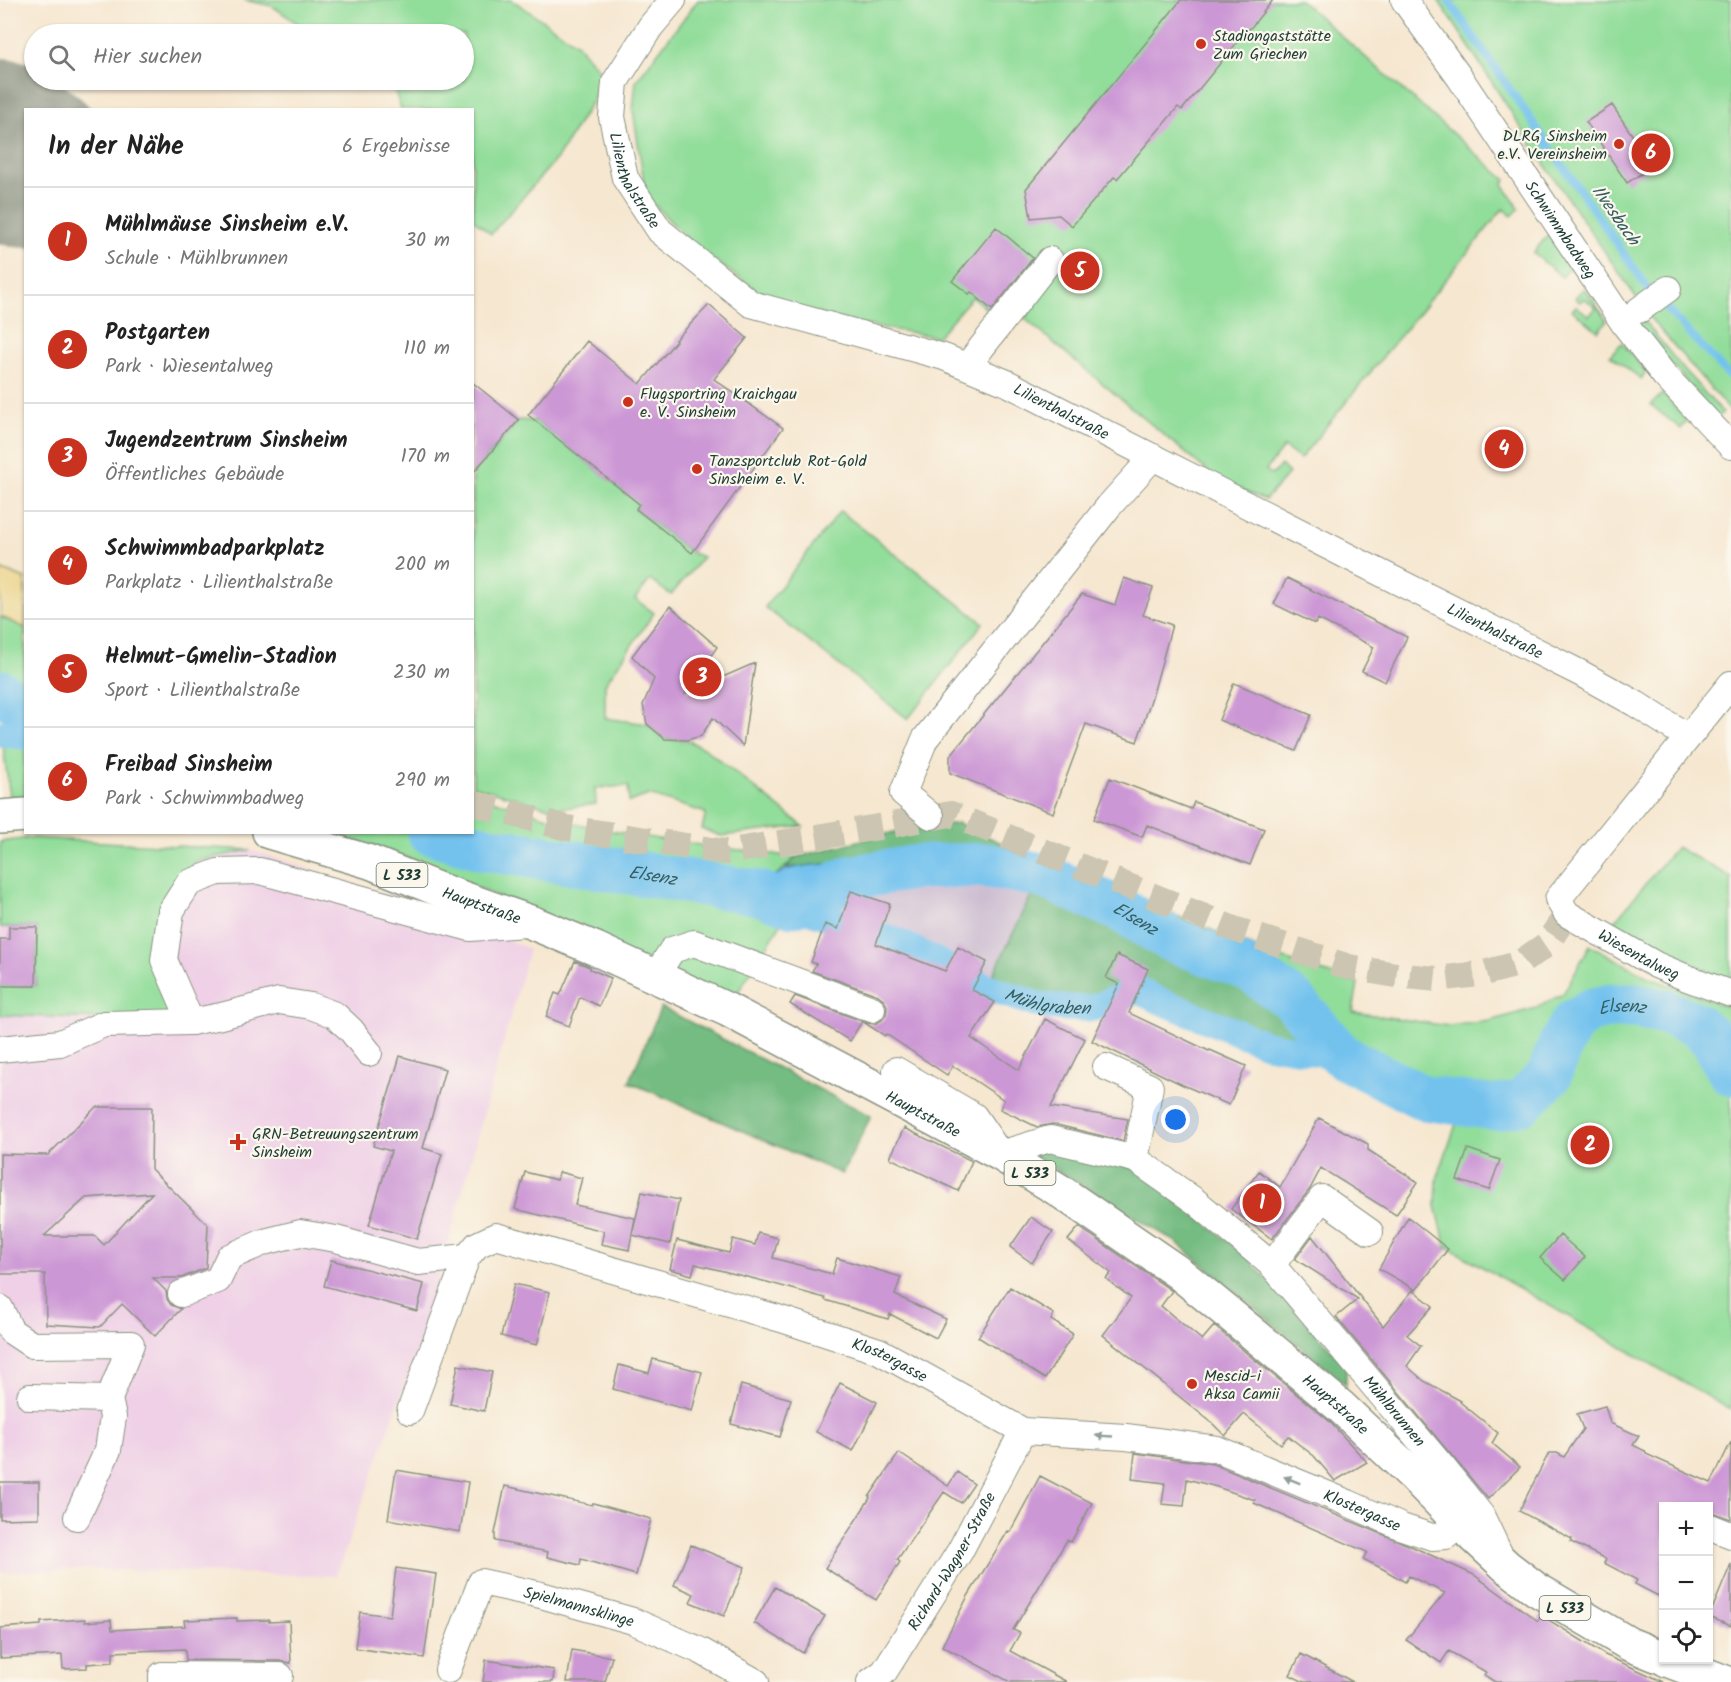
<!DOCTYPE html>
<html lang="de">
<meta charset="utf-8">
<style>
body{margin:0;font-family:Kalam,sans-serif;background:#f6f6f6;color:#222}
.controls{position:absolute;right:18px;bottom:18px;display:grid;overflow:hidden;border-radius:0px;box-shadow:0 2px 4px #0004}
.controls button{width:54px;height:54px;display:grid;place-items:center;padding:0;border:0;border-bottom:2px solid #e0e0e0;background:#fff;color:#222;font:30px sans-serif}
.you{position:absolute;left:1176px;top:1120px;width:21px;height:21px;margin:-15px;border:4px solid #fff;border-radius:50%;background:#1a73e8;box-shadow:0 0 0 9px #1a73e833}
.badge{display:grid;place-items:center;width:39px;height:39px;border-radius:50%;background:#c8321e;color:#fff;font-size:20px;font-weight:700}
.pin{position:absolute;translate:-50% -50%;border:3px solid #fff;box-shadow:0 2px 6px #0006}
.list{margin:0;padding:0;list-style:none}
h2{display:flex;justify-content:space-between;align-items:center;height:78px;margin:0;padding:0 24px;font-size:26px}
h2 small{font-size:20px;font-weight:400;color:#767676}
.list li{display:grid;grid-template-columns:39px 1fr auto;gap:18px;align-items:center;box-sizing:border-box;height:108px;padding:0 24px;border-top:2px solid #e0e0e0}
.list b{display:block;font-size:22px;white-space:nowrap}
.list p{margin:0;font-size:20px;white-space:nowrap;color:#767676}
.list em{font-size:20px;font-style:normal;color:#767676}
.icon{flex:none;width:33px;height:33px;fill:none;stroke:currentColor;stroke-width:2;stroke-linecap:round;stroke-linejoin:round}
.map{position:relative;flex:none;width:1731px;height:1682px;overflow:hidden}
.search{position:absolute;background:#fff;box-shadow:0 2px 4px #0004;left:24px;top:24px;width:450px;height:66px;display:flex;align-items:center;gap:15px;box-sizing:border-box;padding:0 21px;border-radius:33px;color:#767676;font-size:22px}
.panel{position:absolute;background:#fff;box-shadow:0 2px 4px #0004;left:24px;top:108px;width:450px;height:726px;border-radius:0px}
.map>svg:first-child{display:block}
</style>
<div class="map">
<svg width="1731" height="1682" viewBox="0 0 1731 1682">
<rect width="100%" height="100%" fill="#fbf7ec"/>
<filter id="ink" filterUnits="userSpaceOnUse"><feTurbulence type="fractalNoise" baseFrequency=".0167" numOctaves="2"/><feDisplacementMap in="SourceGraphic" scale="12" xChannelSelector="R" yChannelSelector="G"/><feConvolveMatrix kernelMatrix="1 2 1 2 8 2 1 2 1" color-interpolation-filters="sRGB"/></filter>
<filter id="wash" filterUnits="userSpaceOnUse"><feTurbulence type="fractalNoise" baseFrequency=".008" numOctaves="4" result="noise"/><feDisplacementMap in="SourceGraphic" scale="24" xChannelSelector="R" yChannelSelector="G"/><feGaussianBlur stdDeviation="1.35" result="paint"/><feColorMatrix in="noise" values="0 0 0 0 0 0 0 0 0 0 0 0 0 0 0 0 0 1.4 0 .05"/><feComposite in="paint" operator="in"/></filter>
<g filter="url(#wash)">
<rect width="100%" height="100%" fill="#f6e7d0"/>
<!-- built -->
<path fill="#efd0e6" d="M30,838L250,850L450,915L529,949L423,1335L336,1576L85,1569L0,1572V842Z"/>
<!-- industrial -->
<path fill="#cdbed2" d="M984,865L1041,875L985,992L894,943L793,905L849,878L918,867Z"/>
<!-- green -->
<path fill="#91dd9a" stroke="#588d67" stroke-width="1.5" d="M244,0H512L576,43L606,78L558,157L491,234L473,219L472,110L401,109L395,91L378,80H464V34H313L272,6Z
M698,0H1300L1506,180L1503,184L1519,209L1512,216L1503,209L1300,459L1284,447L1266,470L1272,475L1281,465L1289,473L1265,500L1218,480L1018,313L1007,325L972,297L937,337L860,324L774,303L693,245L646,196L633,110L636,81Z
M1438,0H1731V412L1651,319L1545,165L1457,28Z
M1548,235L1571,266L1562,277L1533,253Z
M1583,289L1586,290L1607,321L1598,331L1572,310L1576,306L1589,316L1596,308L1584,298L1580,302L1575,298Z
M1644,321L1684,370L1723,413L1717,417L1638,325Z
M1622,343L1646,372L1641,379L1610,355Z
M1663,393L1687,421L1681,429L1651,405Z
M519,420L536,421L623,491L640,503L636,509L692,553L703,557L671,595L650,580L635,599L654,613L605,684V718L647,724L665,739L687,740L705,749L803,826L721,836L702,829L706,813L649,795L629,802L628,786L595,788L596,804L554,809L473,786V474Z
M840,511L983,623L908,719L765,607Z
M0,617L25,628V683L0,670Z
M2,738L25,741V796L10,797Z
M473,795C499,801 525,811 552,818C632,838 715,847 796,857C783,871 768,880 755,894L793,905L731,1003L428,865L333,833L472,832Z
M30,838L250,850L197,861L167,904L178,1008L157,1021L0,1015V986H36L37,927H0V842Z
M1676,847L1731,877V980L1713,974L1631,935L1613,923Z
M1590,945L1650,978L1731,1008V1410L1446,1246L1436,1206L1437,1179L1461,1110L1405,1104L1349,1062L1347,1049L1277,982L1278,957L1358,983L1353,1012L1448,1026L1490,1021L1536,1008L1563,994Z"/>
<!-- forest -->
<path fill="#74bc82" stroke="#4a7c5b" stroke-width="1.5" d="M958,823L1032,857L1278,957L1277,982L1347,1049L1349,1062L1268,1051L1126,994L1096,1014L1041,1011L985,992L1041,875L984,865L918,867L837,863L786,868L796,857L906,829Z
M661,1007L871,1116L842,1174L629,1082Z
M1050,1144L1135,1168L1243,1253L1346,1366V1385L1176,1242L1028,1153Z"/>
<!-- sand -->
<path fill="#eeda9e" stroke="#868c69" stroke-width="1.5" d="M0,569L25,579V628L0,616Z"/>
<!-- water -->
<path fill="#73c2ee" stroke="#498091" stroke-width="1.5" d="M837,863L918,867L849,878L793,905L759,893C779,862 803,867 837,863Z"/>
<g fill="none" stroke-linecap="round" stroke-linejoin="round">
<!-- stream -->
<path stroke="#73c2ee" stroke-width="8" d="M1448,0L1649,290L1731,378"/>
<!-- canal -->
<g stroke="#73c2ee" stroke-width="27">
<path d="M0,734L26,736"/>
<path id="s1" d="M793,905L899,942L985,986L1035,1004L1064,1008H1093L1137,990L1158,1000L1266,1044L1343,1057"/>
</g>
<!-- river -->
<g stroke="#73c2ee" stroke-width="45">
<path d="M0,692L26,708"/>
<path id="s2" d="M429,832L483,848L759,893L793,905L849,878L918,867L984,865L1041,875L1119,909L1172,940L1249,969L1294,1001L1343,1057L1424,1098L1495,1108L1522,1102L1549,1076L1561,1043L1574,1021L1590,1011L1612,1006H1636L1665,1012L1693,1023L1711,1037L1725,1064L1731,1073"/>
</g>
<!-- runway -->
<path stroke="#8a9282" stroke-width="170" d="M0,143L26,163"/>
</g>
<g id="blocks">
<!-- building -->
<path fill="#cc97d5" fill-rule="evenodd" d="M1181,0H1273L1249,30L1248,29L1182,110L1178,107L1117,179L1114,177L1072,226L1059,215L1031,218L1026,189Z
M1612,105L1653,166L1627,183L1586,122Z
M996,227L1033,258L992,310L971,292L969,294L952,281Z
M709,305L747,338L714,379L783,428L692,553L636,509L639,504L528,415L587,341L640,384L676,341L675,340Z
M472,382L519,420L472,474Z
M1124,578L1153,588L1143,615L1172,625L1153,694L1137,742L1086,724L1053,813L950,773V756L1082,594L1115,605Z
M1287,578L1407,637L1385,682L1362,671L1374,647L1318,619L1315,624L1274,604Z
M670,606L717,647L686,693L755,663L743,746L713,718L701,736L687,740L665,739L647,724L643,705L654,679L632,656Z
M1234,683L1311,715L1296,751L1219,720Z
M1110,778L1191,809L1194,802L1264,829L1250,865L1147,825L1142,837L1094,819Z
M851,891L890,904L876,944L945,971L958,947L987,962L972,990L995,1002L971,1038L1019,1070L1045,1019L1085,1039L1051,1107L1128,1119L1123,1141L1053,1124L1037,1127L1000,1109L1004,1100L953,1066L947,1075L886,1034L885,1036L862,1021L850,1041L790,1004L795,996L867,1023L875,1024L882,1020L886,1015L887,1006L883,999L878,995L812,971L816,964L811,962L825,924L838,929Z
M9,927H37L36,986H0V939H9Z
M1117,955L1148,969L1129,1013L1209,1051L1210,1050L1246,1066L1229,1105L1183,1085L1092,1041L1119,984L1106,978Z
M575,961L590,967V969L611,978L599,1006L580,997L569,1026L546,1017L555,993L560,995Z
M400,1056L445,1069L423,1148L442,1154L417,1239L369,1225L391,1151L373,1146Z
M96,1107H152L151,1169L208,1225L206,1268L181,1278H153L166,1291L167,1299L171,1305L181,1309L155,1336L122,1304L100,1327L46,1324L45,1274H0V1154L48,1155ZM152,1193L104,1245L95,1236H44L86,1198Z
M1319,1118L1368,1144V1150L1418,1182L1396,1215L1321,1168L1310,1189L1272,1239L1231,1209L1259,1171L1280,1187Z
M904,1128L972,1161L958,1191L890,1158Z
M1468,1149L1500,1160L1489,1190L1457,1180Z
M525,1172L557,1180L559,1172L582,1178L575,1205L635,1218L629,1250L601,1244L604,1231L515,1209Z
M642,1192L679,1200L670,1244L632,1235Z
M1031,1217L1053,1232L1032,1263L1010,1247Z
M1408,1217L1448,1249L1416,1290L1379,1269Z
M1079,1227L1172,1291L1161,1306L1202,1340L1214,1326L1329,1421L1367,1462L1335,1481L1314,1456L1288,1436L1281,1444L1244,1414L1225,1436L1211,1422L1103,1335L1131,1298L1106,1279L1111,1273L1068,1240Z
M758,1233L778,1238L773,1258L832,1274L837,1258L901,1277L895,1295L946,1319L936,1338L890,1314L888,1319L825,1300V1298L767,1282L695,1264L692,1275L670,1269L677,1240L729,1253L733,1239L755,1245Z
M1560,1235L1585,1257L1565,1280L1540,1258Z
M1312,1236L1383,1326L1413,1290L1433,1306L1407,1335L1421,1346L1407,1366L1424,1381L1461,1401L1460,1402L1498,1433L1492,1443L1520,1467L1488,1499L1336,1317L1358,1299L1295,1259Z
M331,1260L424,1284L417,1311L324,1286Z
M514,1284L550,1292L537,1345L501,1336Z
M1010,1287L1054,1314L1051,1320L1073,1334L1045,1379L978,1337Z
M653,1359L702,1372L692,1411L613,1389L619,1365L649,1373Z
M458,1365L492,1372L484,1411L450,1404Z
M840,1383L877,1402L853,1451L816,1432Z
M741,1385L791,1399L780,1437L731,1424Z
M1605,1406L1610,1423L1639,1436L1633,1445L1645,1451L1646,1454L1711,1483L1731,1442V1519L1708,1511V1506H1664V1599L1635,1584L1637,1580L1604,1563L1606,1559L1571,1542L1572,1539L1519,1511L1549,1453H1557L1564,1457L1583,1429L1577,1414Z
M899,1453L948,1486L957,1472L974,1484L961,1503L944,1492L897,1560L900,1562L876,1600L825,1568L870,1498L869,1497Z
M1135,1453L1213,1464L1411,1546L1474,1575L1538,1621L1541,1615L1605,1655L1664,1682H1495L1484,1675L1486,1672L1449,1651L1441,1663L1406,1640L1445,1593L1409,1576L1405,1582L1383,1569L1363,1559L1367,1552L1254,1503L1255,1500L1217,1487L1187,1479L1184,1506L1162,1504L1165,1483L1132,1479Z
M396,1470L468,1482L460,1532L388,1519Z
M1040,1476L1092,1503L1071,1542L1067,1540L1013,1630L1020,1633L1010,1651L1067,1682H1010L942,1646L968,1596L1008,1531L1010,1532Z
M0,1482H39V1518L0,1519Z
M505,1486L592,1505L593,1503L651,1519L636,1575L581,1559L580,1565L547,1557L548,1552L495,1541V1533Z
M691,1545L745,1567L724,1616L690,1602L694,1594L674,1585Z
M1731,1564V1626L1709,1617Z
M396,1568L436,1574L424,1658L355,1648L360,1612L390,1616Z
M775,1587L825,1616L803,1653L754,1623Z
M237,1618V1621L269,1620V1622L289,1621L291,1663L280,1661L186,1660L185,1649L113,1652V1662L87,1664V1668L63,1669L62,1655L0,1658V1628L41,1625V1622L85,1619V1622L111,1620L112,1630L185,1626L184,1620Z
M572,1650L612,1657L605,1682H567Z
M1301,1654L1353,1682H1304L1290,1675Z
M486,1660L554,1670L553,1682H483Z"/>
</g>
</g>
<g filter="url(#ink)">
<use href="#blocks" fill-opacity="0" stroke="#8a9282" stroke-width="1.5"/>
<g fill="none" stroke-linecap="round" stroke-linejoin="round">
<!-- minor-tunnel -->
<path stroke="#cbc5b1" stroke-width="26" stroke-dasharray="26 13" stroke-linecap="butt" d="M472,803L567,828L725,852L885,826L951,814L1234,929L1349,967L1396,975L1436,979L1480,974L1518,964L1546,945L1567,914"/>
<!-- minor casing -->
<g stroke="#8a9282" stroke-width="28">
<g id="minor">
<path id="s3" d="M673,0L651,26L615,82L612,117L625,178L660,231L751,304L944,357L1007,383L1355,560L1580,673L1636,704L1688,737"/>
<path id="s4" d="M1404,0L1460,78L1625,325L1665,376L1731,446"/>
<path d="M1639,310L1668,289"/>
<path d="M967,366L1050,260"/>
<path id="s5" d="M1731,684L1558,899L1567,914L1656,965L1687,978L1731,994"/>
<path d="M931,816L903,793L925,739L1109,506L1153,457"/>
<path d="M655,977L672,950L694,943L872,1009"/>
<path d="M191,1022L164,960L171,911L189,883L218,872L260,871L470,928L526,924"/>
<path d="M0,1049L60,1043L104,1024L191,1022L221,1016L279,1001L311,1006L335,1015L351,1030L369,1053"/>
<path d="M1106,1067L1150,1087L1135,1159"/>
<path id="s6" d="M896,1070L974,1116L1000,1154L1050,1139L1135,1159L1195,1201L1272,1265L1444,1469L1481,1515L1500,1555"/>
<path d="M1272,1265L1322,1198L1370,1232"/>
<path d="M181,1294L218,1280L229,1257L264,1242L300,1233L336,1239L418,1262L467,1257"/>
<path d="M0,1308L11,1331L32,1345L131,1344L109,1399L30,1397"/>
<path id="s7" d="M410,1411L467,1257L477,1245L496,1236L781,1319L879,1351L1023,1431L1126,1437L1217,1449L1348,1503L1402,1527L1432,1537L1446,1536L1461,1524"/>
<path d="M77,1517L108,1450L113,1417L109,1399"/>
<path d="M1708,1526L1731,1535"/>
<path id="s8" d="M448,1670L481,1582L541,1595L633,1621L701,1651L756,1682"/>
<path d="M162,1682V1675L280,1676"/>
<path id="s9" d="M870,1682L884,1672L960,1551L1023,1431"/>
</g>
</g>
<!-- major casing -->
<g stroke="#8a9282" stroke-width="36">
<g id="major">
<path d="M0,817L26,815"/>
<path id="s10" d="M269,832L370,862L440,890L533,923L596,949L728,1010L1000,1154L1057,1189L1179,1273L1250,1331L1341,1407L1414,1476L1461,1524L1506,1566L1536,1589L1629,1644L1664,1658"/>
<path d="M1667,1660L1725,1682"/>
</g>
</g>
<!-- minor -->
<use href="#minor" stroke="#fff" stroke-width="26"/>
<!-- major -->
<use href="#major" stroke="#fff" stroke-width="33"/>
</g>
<!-- one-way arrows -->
<defs><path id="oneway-solid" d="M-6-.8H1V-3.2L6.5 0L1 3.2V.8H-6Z" transform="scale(1.5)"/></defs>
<g fill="#8f9e9a">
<use href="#oneway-solid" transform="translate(1104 1436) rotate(-177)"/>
<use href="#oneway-solid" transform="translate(1292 1480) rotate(-158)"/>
</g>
</g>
<!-- markers -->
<g fill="#c8321e" stroke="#fbf7ec" stroke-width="2">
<circle cx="1201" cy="44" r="6"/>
<circle cx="1619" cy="144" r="6"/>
<circle cx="628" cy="402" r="6"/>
<circle cx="697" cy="469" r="6"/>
<path d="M235 1133h6v6h6v6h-6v6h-6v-6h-6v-6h6z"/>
<circle cx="1192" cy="1384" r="6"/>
</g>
<g text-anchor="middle" stroke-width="4.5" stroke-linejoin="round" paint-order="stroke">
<!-- shield labels -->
<g fill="#fbf7ec" stroke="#61756b" stroke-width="1.5">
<rect x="376.5" y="863" width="51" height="24" rx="4.5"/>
<rect x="1004.5" y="1161" width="51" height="24" rx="4.5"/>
<rect x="1539.5" y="1596" width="51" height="24" rx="4.5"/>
</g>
<g font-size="15" font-weight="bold" fill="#1f3d34">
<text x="402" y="880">L 533</text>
<text x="1030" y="1178">L 533</text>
<text x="1565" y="1613">L 533</text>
</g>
<!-- poi labels -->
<g font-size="16" fill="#1f3d34" stroke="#fbf7ec" text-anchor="start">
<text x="1213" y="41">Stadiongaststätte<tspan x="1213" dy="18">Zum Griechen</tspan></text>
<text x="1607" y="141" text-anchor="end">DLRG Sinsheim<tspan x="1607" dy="18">e.V. Vereinsheim</tspan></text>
<text x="640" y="399">Flugsportring Kraichgau<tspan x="640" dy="18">e. V. Sinsheim</tspan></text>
<text x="709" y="466">Tanzsportclub Rot-Gold<tspan x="709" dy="18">Sinsheim e. V.</tspan></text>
<text x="252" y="1139">GRN-Betreuungszentrum<tspan x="252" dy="18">Sinsheim</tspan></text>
<text x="1204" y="1381">Mescid-i<tspan x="1204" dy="18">Aksa Camii</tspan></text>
</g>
<!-- street labels -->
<g font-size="16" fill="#1f3d34" stroke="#fbf7ec">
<text dy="6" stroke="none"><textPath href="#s3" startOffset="204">Lilienthalstraße</textPath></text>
<text dy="6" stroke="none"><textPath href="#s4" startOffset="278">Schwimmbadweg</textPath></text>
<text dy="6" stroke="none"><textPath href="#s3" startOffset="708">Lilienthalstraße</textPath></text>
<text dy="6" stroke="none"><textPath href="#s3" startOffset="1194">Lilienthalstraße</textPath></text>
<text dy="6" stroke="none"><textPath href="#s10" startOffset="225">Hauptstraße</textPath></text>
<text dy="6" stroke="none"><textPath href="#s5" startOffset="376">Wiesentalweg</textPath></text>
<text dy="6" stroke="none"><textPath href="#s10" startOffset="714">Hauptstraße</textPath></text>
<text dy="6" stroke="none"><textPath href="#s7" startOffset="614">Klostergasse</textPath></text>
<text dy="6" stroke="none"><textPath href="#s10" startOffset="1220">Hauptstraße</textPath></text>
<text dy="6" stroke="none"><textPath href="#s6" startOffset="640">Mühlbrunnen</textPath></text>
<text dy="6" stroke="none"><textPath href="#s7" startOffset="1118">Klostergasse</textPath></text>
<text dy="6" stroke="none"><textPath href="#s9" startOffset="147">Richard-Wagner-Straße</textPath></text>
<text dy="6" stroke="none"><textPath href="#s8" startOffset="195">Spielmannsklinge</textPath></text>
</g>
<!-- water labels -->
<g font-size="18" font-style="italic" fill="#345e62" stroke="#fbf7ec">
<text transform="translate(1616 215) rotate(55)" y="6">Ilvesbach</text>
<text dy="6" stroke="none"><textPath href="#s2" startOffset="228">Elsenz</textPath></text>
<text dy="6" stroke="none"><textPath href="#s2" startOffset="732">Elsenz</textPath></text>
<text dy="6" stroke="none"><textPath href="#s1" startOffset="274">Mühlgraben</textPath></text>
<text dy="6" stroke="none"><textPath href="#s2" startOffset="1326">Elsenz</textPath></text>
</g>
</g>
</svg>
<div class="controls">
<button>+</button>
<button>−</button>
<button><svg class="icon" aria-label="locate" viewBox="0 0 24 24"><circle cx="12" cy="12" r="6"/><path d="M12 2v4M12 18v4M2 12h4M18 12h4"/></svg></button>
</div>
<div class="you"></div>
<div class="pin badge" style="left:1262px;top:1203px">1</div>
<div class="pin badge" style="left:1590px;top:1145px">2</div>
<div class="pin badge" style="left:702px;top:677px">3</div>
<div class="pin badge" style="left:1504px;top:449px">4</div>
<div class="pin badge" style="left:1080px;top:271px">5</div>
<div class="pin badge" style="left:1651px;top:153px">6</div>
<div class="search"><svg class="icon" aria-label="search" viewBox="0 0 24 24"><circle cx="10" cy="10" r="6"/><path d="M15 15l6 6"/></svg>Hier suchen</div>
<section class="panel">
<h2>In der Nähe<small>6 Ergebnisse</small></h2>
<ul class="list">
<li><span class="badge">1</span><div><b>Mühlmäuse Sinsheim e.V.</b><p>Schule · Mühlbrunnen</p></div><em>30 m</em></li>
<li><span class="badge">2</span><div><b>Postgarten</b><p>Park · Wiesentalweg</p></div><em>110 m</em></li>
<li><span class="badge">3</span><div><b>Jugendzentrum Sinsheim</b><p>Öffentliches Gebäude</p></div><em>170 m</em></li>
<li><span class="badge">4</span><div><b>Schwimmbadparkplatz</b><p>Parkplatz · Lilienthalstraße</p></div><em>200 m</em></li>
<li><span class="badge">5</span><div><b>Helmut-Gmelin-Stadion</b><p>Sport · Lilienthalstraße</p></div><em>230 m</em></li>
<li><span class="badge">6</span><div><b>Freibad Sinsheim</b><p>Park · Schwimmbadweg</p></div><em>290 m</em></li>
</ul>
</section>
</div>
